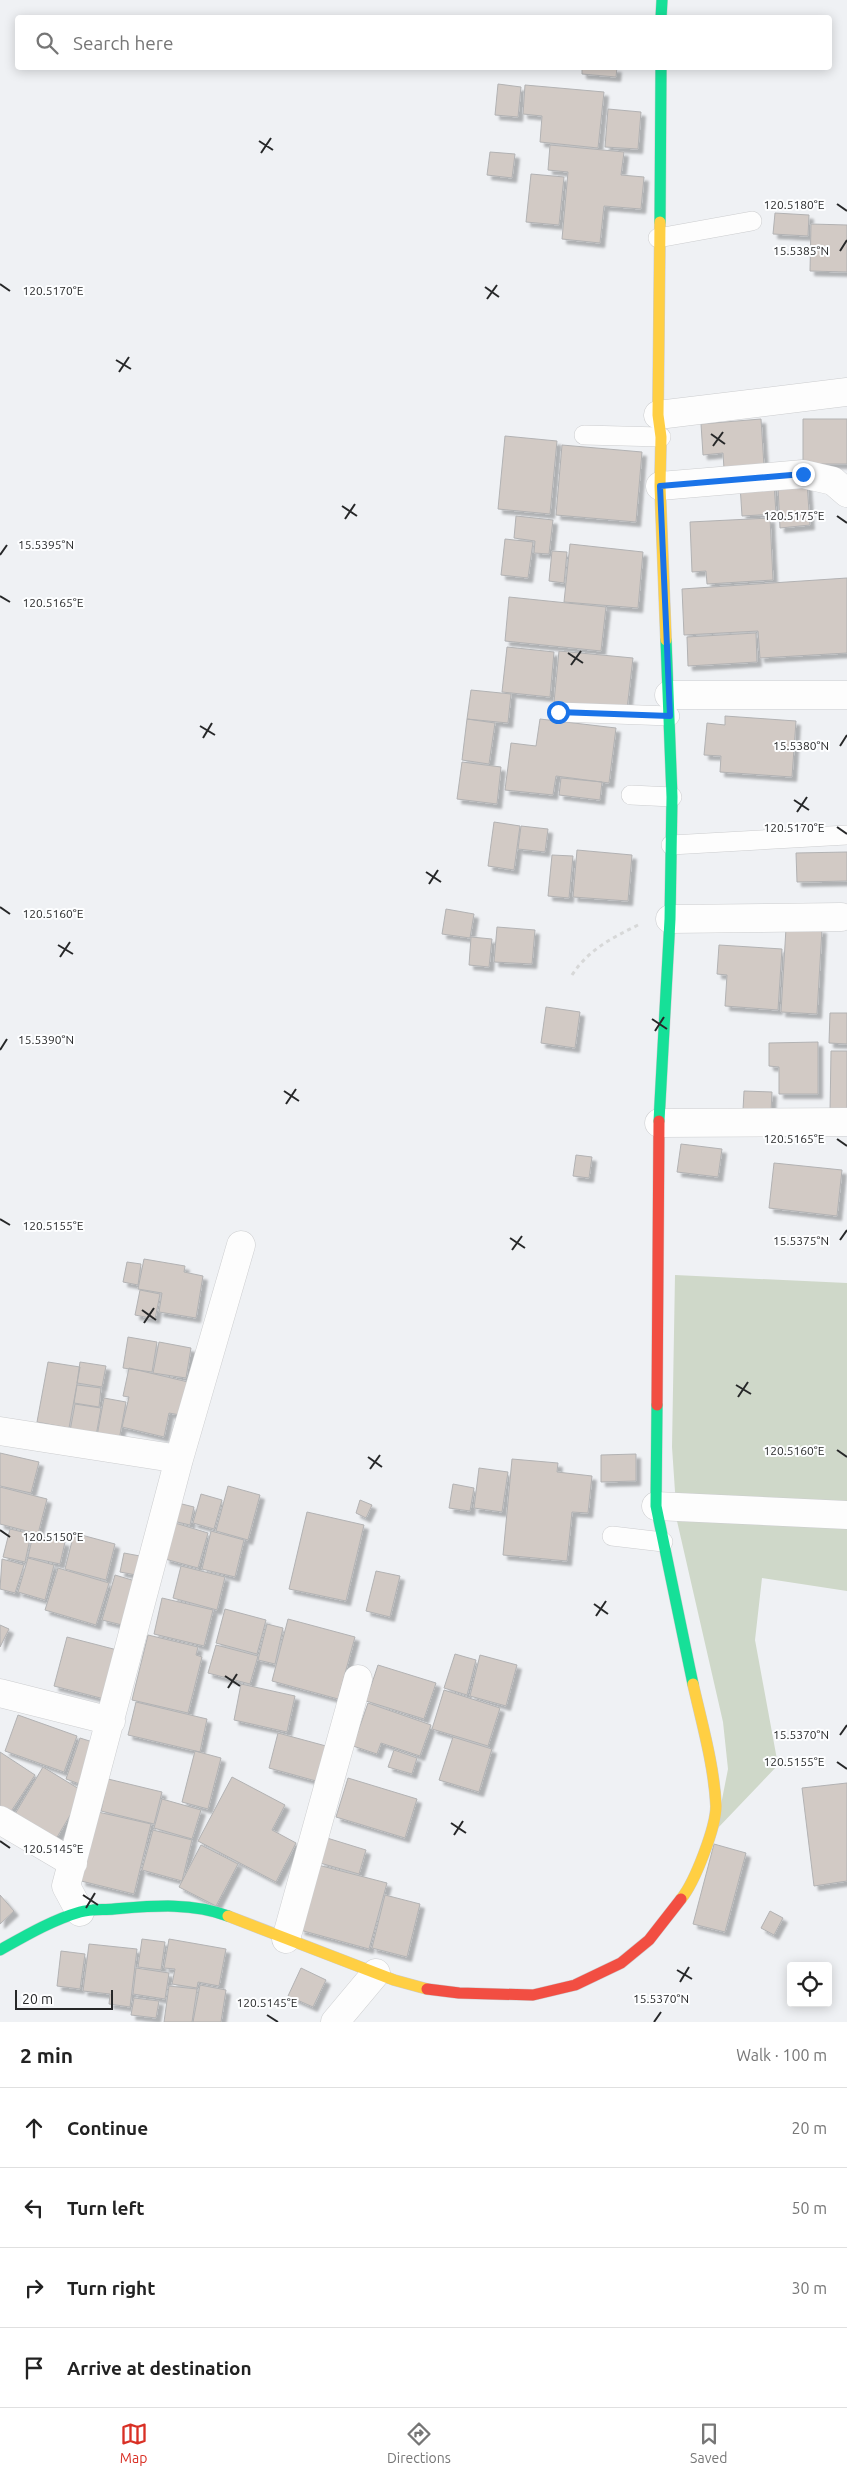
<!DOCTYPE html>
<meta charset="utf-8">
<style>
body{margin:0;font-family:Ubuntu,sans-serif;background:#f2f2f2;color:#222}
.controls{position:absolute;right:15px;bottom:15px;display:grid;overflow:hidden;border-radius:5px;box-shadow:0 2px 12px #0003}
.controls button{width:45px;height:45px;display:grid;place-items:center;padding:0;border:0;border-bottom:1px solid #e0e0e0;background:#fff;color:#222;font:25px sans-serif}
.scale{position:absolute;left:15px;bottom:12px;width:98px;box-sizing:border-box;padding-left:5px;border:2px solid #272829;border-top:0;font-size:14px;line-height:18px;white-space:nowrap;color:#272829;-webkit-text-stroke:4px #fdfeff;paint-order:stroke}
.stop{position:absolute;width:15px;height:15px;margin:-11px;border:4px solid #1a73e8;border-radius:50%;background:#fff}
.stop.end{background:#1a73e8;border-color:#fff;box-shadow:0 1px 5px #0008}
.list{margin:0;padding:0;list-style:none}
h2{display:flex;justify-content:space-between;align-items:center;height:65px;margin:0;padding:0 20px;font-size:21px}
h2 small{font-size:16px;font-weight:400;color:#767676}
.list li{display:grid;grid-template-columns:32px 1fr auto;gap:15px;align-items:center;box-sizing:border-box;height:80px;padding:0 20px;border-top:1px solid #e0e0e0}
.list b{display:block;font-size:19px;white-space:nowrap}
.list em{font-size:16px;font-style:normal;color:#767676}
.icon{flex:none;width:28px;height:28px;fill:none;stroke:currentColor;stroke-width:2;stroke-linecap:round;stroke-linejoin:round}
.map{position:relative;flex:none;width:847px;height:2022px;overflow:hidden}
.search{position:absolute;background:#fff;box-shadow:0 2px 12px #0003;left:15px;right:15px;top:15px;height:55px;display:flex;align-items:center;gap:12px;box-sizing:border-box;padding:0 18px;border-radius:5px;color:#767676;font-size:19px}
.sheet{height:385px;background:#fff}
nav{display:flex;justify-content:space-around;align-items:center;box-sizing:border-box;height:70px;border-top:1px solid #e0e0e0;background:#fff;font-size:14px;color:#767676}
nav a{display:grid;justify-items:center;gap:2px}
nav .on{color:#d93025}
.map>svg:first-child{display:block}
</style>
<div class="map">
<svg width="847" height="2022" viewBox="0 0 847 2022">
<defs>
<filter id="shadow"><feDropShadow dx="4.5" dy="4.5" stdDeviation="1" flood-color="#0004"/></filter>
</defs>
<rect width="100%" height="100%" fill="#eff1f4"/>
<!-- green -->
<path fill="#cfd8c9" d="M675,1275L847,1283V1591L762,1578L755,1640L778,1765L716,1830L728,1769L723,1722L677,1521L672,1447Z"/>
<!-- building -->
<path fill="#d2cac5" stroke="#b2b2b3" filter="url(#shadow)" d="M582,68H617L616,77L582,74Z
M498,84L521,87L518,117L495,115Z
M525,85L604,92L598,148L540,142L542,116L523,114Z
M608,109L641,112L638,149L605,147Z
M550,145L624,152L621,175L644,177L641,209L604,206L600,243L562,239L568,172L548,170Z
M490,152L515,154L512,178L487,175Z
M531,174L564,177L559,225L526,222Z
M775,213L809,215L808,236L773,234Z
M811,224L847,225V272L810,271Z
M761,419L764,466L724,469L723,453L703,455L701,424Z
M803,419H847V464H803Z
M505,436L557,441L550,514L498,509Z
M562,445L642,452L636,522L556,515Z
M774,483L776,514L742,516L740,485Z
M807,483L810,525L780,528L778,486Z
M516,516L553,520L549,554L534,553L535,541L514,538Z
M770,518L773,580L707,584L706,571L692,572L690,522Z
M505,539L533,542L528,578L501,575Z
M570,544L643,552L638,608L564,602Z
M552,551L567,552L564,583L549,581Z
M847,578V653L760,658L758,631L684,635L682,589Z
M509,597L606,607L601,651L505,641Z
M756,633L757,662L688,666L687,637Z
M507,647L554,652L550,697L502,692Z
M559,651L633,658L627,709L554,702Z
M471,690L511,694L508,723L467,719Z
M725,716L796,721L792,777L720,772L721,756L704,755L707,723L725,725Z
M467,719L495,723L489,764L462,760Z
M540,719L616,728L609,783L556,776L553,795L505,790L511,743L536,746Z
M462,762L501,767L497,804L457,799Z
M561,778L602,782L600,800L559,795Z
M494,822L520,826L514,870L488,866Z
M521,826L548,829L545,852L518,849Z
M577,850L632,855L628,901L573,897Z
M847,852V881L797,882L796,853Z
M552,855L573,856L569,898L548,896Z
M446,909L474,914L470,938L442,934Z
M497,927L535,930L532,964L494,962Z
M786,928L822,929L817,1014L781,1012Z
M471,937L492,939L489,967L469,965Z
M719,945L782,949L778,1010L725,1006L727,975L717,974Z
M546,1007L580,1012L575,1048L541,1043Z
M830,1013H847V1044L829,1043Z
M818,1042V1094H779V1067L769,1066V1043Z
M831,1051H847V1112H830Z
M744,1091L772,1092L771,1112L743,1110Z
M681,1144L722,1149L718,1177L677,1172Z
M576,1155L592,1157L589,1178L573,1176Z
M774,1163L842,1170L837,1216L769,1208Z
M144,1259L185,1266L184,1272L203,1276L196,1318L159,1312L162,1293L138,1289Z
M127,1262L141,1264L138,1285L123,1282Z
M140,1290L160,1294L155,1319L135,1315Z
M128,1337L157,1342L152,1372L123,1368Z
M159,1342L191,1348L186,1378L153,1373Z
M48,1362L80,1367L69,1428L37,1422Z
M80,1362L106,1366L102,1387L77,1383Z
M129,1368L188,1382L180,1415L169,1413L164,1437L122,1427L129,1397L123,1396Z
M77,1385L101,1388L99,1407L74,1403Z
M104,1398L126,1402L119,1440L97,1436Z
M75,1404L101,1408L96,1436L70,1431Z
M0,1453L39,1462L31,1493L0,1486Z
M636,1454V1481L601,1482V1455Z
M512,1459L558,1463L557,1472L592,1476L588,1513L572,1512L567,1561L503,1555Z
M479,1468L508,1472L502,1512L474,1508Z
M453,1484L474,1488L470,1511L449,1508Z
M228,1486L260,1495L248,1540L216,1531Z
M0,1487L47,1499L38,1534L0,1524Z
M201,1494L222,1500L214,1529L193,1523Z
M360,1500L372,1505L366,1518L356,1513Z
M178,1503L194,1507L190,1525L173,1521Z
M307,1512L364,1525L346,1601L289,1589Z
M175,1523L208,1533L198,1568L165,1559Z
M10,1529L31,1534L25,1562L3,1557Z
M211,1531L244,1540L235,1577L202,1569Z
M74,1533L115,1544L106,1580L65,1569Z
M33,1535L65,1542L60,1564L28,1557Z
M124,1553L140,1556L136,1575L120,1572Z
M28,1558L54,1565L45,1600L18,1592Z
M2,1559L24,1565L15,1593L0,1589Z
M181,1566L225,1577L217,1610L173,1598Z
M58,1568L109,1583L96,1625L45,1610Z
M376,1571L400,1576L390,1617L366,1611Z
M115,1575L142,1583L130,1627L102,1620Z
M162,1598L213,1610L204,1646L154,1634Z
M225,1609L266,1620L257,1654L216,1643Z
M288,1619L355,1637L338,1699L272,1681Z
M267,1624L283,1628L275,1664L258,1660Z
M0,1625L9,1629L0,1647Z
M148,1635L198,1647L196,1655L202,1657L188,1713L132,1700Z
M67,1637L125,1652L112,1701L54,1686Z
M216,1645L258,1656L250,1684L208,1673Z
M455,1654L476,1660L467,1695L444,1688Z
M480,1655L517,1665L506,1706L470,1696Z
M378,1665L436,1683L424,1719L366,1701Z
M241,1684L295,1696L287,1732L234,1720Z
M444,1690L500,1708L488,1746L432,1729Z
M136,1702L207,1719L200,1752L128,1735Z
M368,1703L431,1725L420,1756L381,1743L377,1754L353,1746Z
M18,1715L77,1736L64,1772L5,1751Z
M278,1733L326,1746L316,1781L269,1768Z
M453,1737L492,1749L479,1792L439,1780Z
M80,1738L99,1744L85,1786L66,1779Z
M394,1750L417,1758L412,1774L388,1767Z
M195,1751L221,1758L208,1809L182,1802Z
M0,1752L35,1775L8,1816L0,1810Z
M43,1767L84,1792L56,1839L15,1814Z
M232,1777L285,1805L272,1830L296,1843L276,1882L198,1841Z
M348,1778L417,1799L405,1838L336,1817Z
M108,1779L162,1792L154,1824L101,1811Z
M847,1783V1881L814,1886L802,1788Z
M162,1799L201,1810L192,1839L154,1828Z
M98,1812L151,1824L134,1894L81,1881Z
M153,1830L192,1840L182,1881L142,1870Z
M327,1838L366,1850L359,1874L320,1863Z
M714,1844L746,1853L725,1932L693,1924Z
M201,1845L238,1864L216,1906L179,1887Z
M318,1865L387,1883L369,1949L300,1930Z
M0,1895L14,1911L0,1924Z
M385,1895L420,1904L407,1957L372,1948Z
M770,1911L783,1918L774,1935L761,1928Z
M142,1939L165,1942L161,1970L138,1967Z
M169,1939L226,1949L219,1986L198,1982L197,1988L172,1984L175,1969L164,1968Z
M89,1944L137,1949L130,2007L109,2004L110,1994L83,1991Z
M61,1951L85,1954L80,1989L57,1986Z
M136,1968L169,1973L165,1999L133,1994Z
M301,1968L326,1980L313,2007L288,1996Z
M200,1985L226,1990L221,2022H193Z
M169,1986L197,1989L192,2022H164Z
M134,1998L159,2001L156,2018L131,2015Z"/>
<g fill="none" stroke-linecap="round" stroke-linejoin="round">
<!-- lane casing -->
<g stroke="#cccdcf" stroke-width="20">
<path id="lane" d="M658,238L752,221
M584,435L661,437
M558,712L670,716
M631,795L672,797
M671,845L847,835
M612,1536L663,1542"/>
</g>
<!-- street casing -->
<g stroke="#cccdcf" stroke-width="29">
<path id="street" d="M658,415L847,392
M660,486L803,474L833,481L847,493
M669,695H847
M670,919L841,917
M659,1123L847,1122
M0,1431L179,1459
M656,1506L847,1515
M0,1693L111,1721
M0,1820L73,1863
M80,1912L66,1886L179,1459L241,1245
M286,1939L358,1679
M335,2022L376,1973"/>
</g>
<!-- fast casing -->
<g stroke="#cccdcf" stroke-width="12">
<path id="fast" d="M661,18L662,0
M660,222L661,68
M659,1121L670,919L672,797L666,640
M657,1405L656,1506L693,1684
M0,1950C25,1936 52,1920 80,1912C90,1909 103,1910 114,1909C152,1906 191,1902 228,1916"/>
</g>
<!-- slow casing -->
<g stroke="#cccdcf" stroke-width="12">
<path id="slow" d="M660,222L658,415L661,437L660,486L666,640
M681,1899C695,1882 716,1827 716,1806C714,1765 702,1724 693,1684
M228,1916L394,1980L427,1989"/>
</g>
<!-- jam casing -->
<g stroke="#cccdcf" stroke-width="12">
<path id="jam" d="M657,1405L659,1121
M427,1989L459,1993L533,1995L575,1985L621,1963L649,1940L681,1899"/>
</g>
<!-- path -->
<path stroke="#d7d8d8" stroke-width="3" stroke-dasharray="4 4" stroke-linecap="butt" d="M572,975C589,949 612,938 638,925"/>
<!-- lane -->
<use href="#lane" stroke="#fdfdfd" stroke-width="19"/>
<!-- street -->
<use href="#street" stroke="#fdfdfd" stroke-width="28"/>
<!-- fast -->
<use href="#fast" stroke="#16e098" stroke-width="11"/>
<!-- slow -->
<use href="#slow" stroke="#ffcf43" stroke-width="11"/>
<!-- jam -->
<use href="#jam" stroke="#f24e42" stroke-width="11"/>
</g>
<g fill="none" stroke-linecap="round" stroke-linejoin="round">
<!-- route -->
<path stroke="#1a73e8" stroke-width="6" d="M558,712L670,716L660,486L803,474"/>
</g>
<!-- ticks -->
<path fill="none" stroke="#272829" stroke-width="2" d="M259,141L273,150M261,153L271,138M837,204L847,211M840,251L847,240M0,284L10,291M485,287L499,297M487,299L497,285M116,360L131,369M119,372L129,357M711,434L725,444M713,446L723,432M342,506L357,516M837,516L847,523M345,519L355,504M0,555L7,545M0,596L10,602M568,653L583,663M571,665L581,651M200,726L215,735M203,738L212,723M840,746L847,735M794,800L809,810M797,812L807,797M837,827L847,834M426,872L441,882M429,884L438,870M0,907L10,914M58,945L73,954M60,957L70,942M652,1019L667,1029M655,1031L664,1017M0,1050L7,1039M284,1091L299,1101M286,1104L296,1089M837,1139L847,1146M0,1219L10,1225M510,1238L525,1248M840,1240L847,1230M512,1250L522,1236M142,1310L156,1320M144,1323L154,1308M736,1385L751,1394M738,1397L748,1382M837,1450L847,1457M368,1457L382,1467M370,1469L380,1455M0,1530L10,1537M594,1604L608,1614M596,1616L606,1601M225,1676L240,1686M228,1688L237,1674M840,1735L847,1725M837,1762L847,1769M451,1823L466,1833M454,1835L463,1821M0,1841L10,1848M83,1895L98,1905M86,1908L95,1893M677,1970L692,1979M680,1982L689,1967M267,2015L278,2022M654,2022L661,2012"/>
<g font-size="12" text-anchor="middle" fill="#272829" stroke="#fdfeff" stroke-width="4" stroke-linejoin="round" paint-order="stroke">
<text x="794" y="209">120.5180°E</text>
<text x="801" y="255">15.5385°N</text>
<text x="53" y="295">120.5170°E</text>
<text x="794" y="520">120.5175°E</text>
<text x="46" y="549">15.5395°N</text>
<text x="53" y="607">120.5165°E</text>
<text x="801" y="750">15.5380°N</text>
<text x="794" y="832">120.5170°E</text>
<text x="53" y="918">120.5160°E</text>
<text x="46" y="1044">15.5390°N</text>
<text x="794" y="1143">120.5165°E</text>
<text x="53" y="1230">120.5155°E</text>
<text x="801" y="1245">15.5375°N</text>
<text x="794" y="1455">120.5160°E</text>
<text x="53" y="1541">120.5150°E</text>
<text x="801" y="1739">15.5370°N</text>
<text x="794" y="1766">120.5155°E</text>
<text x="53" y="1853">120.5145°E</text>
<text x="661" y="2003">15.5370°N</text>
<text x="267" y="2007">120.5145°E</text>
</g>
</svg>
<div class="controls">
<button><svg class="icon" aria-label="locate" viewBox="0 0 24 24"><circle cx="12" cy="12" r="6"/><path d="M12 2v4M12 18v4M2 12h4M18 12h4"/></svg></button>
</div>
<div class="scale">20 m</div>
<div class="stop" style="left:558px;top:712px"></div>
<div class="stop end" style="left:803px;top:474px"></div>
<div class="search"><svg class="icon" aria-label="search" viewBox="0 0 24 24"><circle cx="10" cy="10" r="6"/><path d="M15 15l6 6"/></svg>Search here</div>
</div>
<section class="sheet">
<h2>2 min<small>Walk · 100 m</small></h2>
<ul class="list">
<li><svg class="icon" aria-label="ahead" viewBox="0 0 24 24"><path d="M12 20V5M6 11l6-6 6 6"/></svg><div><b>Continue</b></div><em>20 m</em></li>
<li><svg class="icon" aria-label="left" viewBox="0 0 24 24"><path d="M17 20v-9H6M10 6l-5 5 5 5"/></svg><div><b>Turn left</b></div><em>50 m</em></li>
<li><svg class="icon" aria-label="right" viewBox="0 0 24 24"><path d="M7 20v-9h11M14 6l5 5-5 5"/></svg><div><b>Turn right</b></div><em>30 m</em></li>
<li><svg class="icon" aria-label="arrive" viewBox="0 0 24 24"><path d="M6 21V4h12l-3 4 3 4H6"/></svg><div><b>Arrive at destination</b></div></li>
</ul>
</section>
<nav>
<a class="on"><svg class="icon" aria-label="map" viewBox="0 0 24 24"><path d="M3 6l6-2 6 2 6-2v14l-6 2-6-2-6 2zM9 4v14M15 6v14"/></svg>Map</a>
<a><svg class="icon" aria-label="directions" viewBox="0 0 24 24"><path d="M12 3l9 9-9 9-9-9zM9 14v-3h6M13 9l2 2-2 2"/></svg>Directions</a>
<a><svg class="icon" aria-label="saved" viewBox="0 0 24 24"><path d="M7 4h10v16l-5-4-5 4z"/></svg>Saved</a>
</nav>
